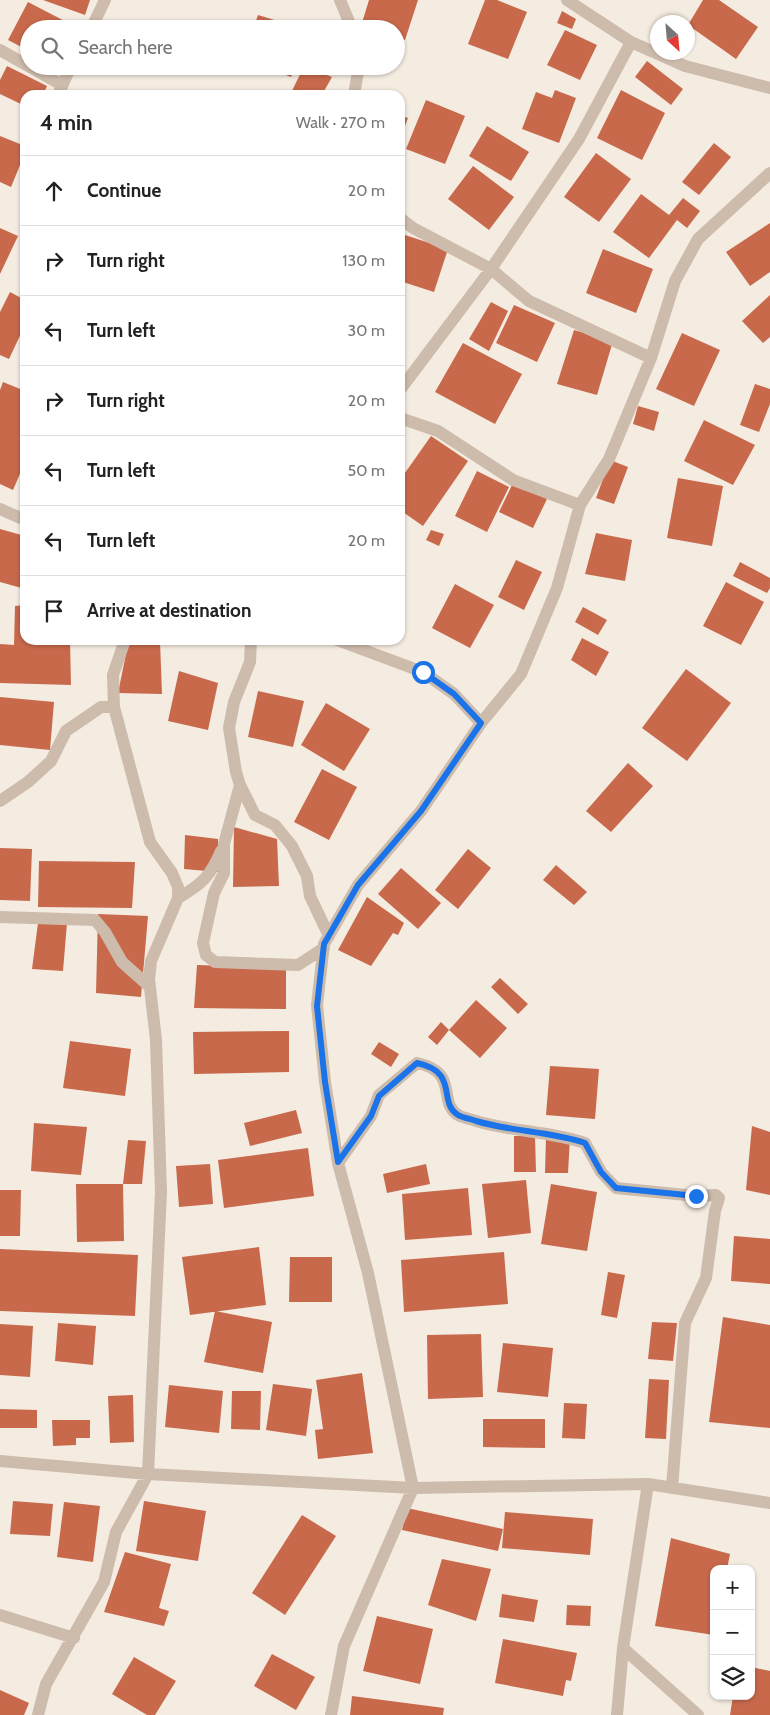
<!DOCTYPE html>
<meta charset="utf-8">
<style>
body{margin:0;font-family:Cabin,sans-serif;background:#f6f6f6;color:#222}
.controls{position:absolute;right:15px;bottom:15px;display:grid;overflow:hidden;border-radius:10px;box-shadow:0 1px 4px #0004}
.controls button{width:45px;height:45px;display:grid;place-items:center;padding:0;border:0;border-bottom:1px solid #e0e0e0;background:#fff;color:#222;font:25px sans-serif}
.compass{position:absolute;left:650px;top:15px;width:45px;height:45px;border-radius:50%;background:#fff;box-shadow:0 1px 4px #0004;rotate:154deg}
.stop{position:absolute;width:15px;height:15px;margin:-11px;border:4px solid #1a73e8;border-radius:50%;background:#fff}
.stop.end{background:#1a73e8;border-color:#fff;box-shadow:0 1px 5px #0008}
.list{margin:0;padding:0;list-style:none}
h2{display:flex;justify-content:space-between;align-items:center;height:65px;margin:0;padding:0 20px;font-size:21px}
h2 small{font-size:16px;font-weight:400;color:#767676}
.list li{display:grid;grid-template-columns:32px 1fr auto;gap:15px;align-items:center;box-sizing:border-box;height:70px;padding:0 20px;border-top:1px solid #e0e0e0}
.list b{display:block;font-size:19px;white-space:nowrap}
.list em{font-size:16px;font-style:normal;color:#767676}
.icon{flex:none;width:28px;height:28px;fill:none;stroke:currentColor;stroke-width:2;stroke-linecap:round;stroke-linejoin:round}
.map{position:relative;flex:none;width:770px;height:1715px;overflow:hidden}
.search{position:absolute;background:#fff;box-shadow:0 1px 4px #0004;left:20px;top:20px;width:385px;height:55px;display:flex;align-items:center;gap:12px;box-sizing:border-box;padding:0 18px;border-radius:28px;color:#767676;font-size:19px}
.panel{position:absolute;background:#fff;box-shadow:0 1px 4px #0004;left:20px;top:90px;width:385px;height:555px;border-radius:15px}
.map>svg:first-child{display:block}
</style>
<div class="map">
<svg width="770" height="1715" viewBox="0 0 770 1715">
<rect width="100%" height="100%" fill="#f4ebe1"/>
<!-- building -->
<path fill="#c8694b" d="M43,0H90L85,15Z
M369,0H418L405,40L396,37V29H368L361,26Z
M485,0H497L527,12L508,59L468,44Z
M703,0H719L758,27L736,59L688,25Z
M28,2L80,29H29V51L8,40Z
M562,11L576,19L572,29L557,23Z
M258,15L301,28V29H253Z
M565,30L597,45L580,80L547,65Z
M647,61L683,89L671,105L635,77Z
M7,66L47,86L43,95H25V106L0,94V80Z
M262,66H295L291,77Z
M304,66L332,77L323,93L313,90L311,95H290Z
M555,90L576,98L559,143L522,129L536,92L552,98Z
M621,90L665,113L642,160L597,138Z
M426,100L465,116L445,164L406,149Z
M400,115L408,118L400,139Z
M487,126L529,152L511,181L469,156Z
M0,136L25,146V153L11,187L0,182Z
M714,143L731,157L699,195L682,182Z
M596,153L631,179L599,222L564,197Z
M473,166L514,197L489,230L448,199Z
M641,194L669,215L683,198L700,211L687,228L677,220L649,258L613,232Z
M770,223V272L750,286L726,252Z
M0,228L18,236L0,274Z
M402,234L448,249L434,292L400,281V240Z
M603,249L653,269L636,313L586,293Z
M10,292L25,300V325L9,359L0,355V312Z
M770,295V337L763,343L742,321Z
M491,302L508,311L489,351L469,339Z
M514,305L555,323L537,362L496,343Z
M574,330L613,341L597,395L557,384Z
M682,333L720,350L694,406L656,389Z
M463,343L522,374L495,424L435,392Z
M3,382L25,391V462L13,490L0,484V390Z
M755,384L770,389V404L759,432L740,425Z
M638,406L659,412L654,431L633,424Z
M704,420L755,445L733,485L684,461Z
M431,436L468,461L423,526L400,510V480Z
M610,460L628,467L614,504L596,498Z
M477,471L509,487L487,532L455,516Z
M678,478L723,486L712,546L667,538Z
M513,483L547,499L533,528L499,512Z
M0,529L25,536V589L0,582Z
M431,530L444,534L439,546L426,540Z
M596,533L632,540L625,581L585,574Z
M516,560L542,572L524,610L498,597Z
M740,562L770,578V588L767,593L733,576Z
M726,582L764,602L741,645L703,626Z
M455,584L494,605L470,648L432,628Z
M25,605V640H70L71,685L0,683V644L14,645L15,606Z
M583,607L607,620L598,635L575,622Z
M582,638L609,652L596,676L571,660Z
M160,641L162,694L118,693L128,644Z
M686,669L731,703L687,761L642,728Z
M179,671L218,683L208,730L168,721Z
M258,691L304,701L293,747L248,737Z
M0,697L54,702L50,750L0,745Z
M326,703L370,729L344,771L301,745Z
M628,763L653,786L611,832L586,811Z
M322,769L357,787L329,840L294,822Z
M234,827L277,839L279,886L233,887Z
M185,835L218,839V872L184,869Z
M0,848L32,849L30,901L0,900Z
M468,849L491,868L458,909L435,890Z
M39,861L135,862L132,908L38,907Z
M556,865L587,892L574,905L543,880Z
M401,868L441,903L418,929L378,894Z
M367,897L404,923L398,935L393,933L371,966L338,950Z
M98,914L148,916L141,997L96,993Z
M38,923H67L63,971L32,969Z
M197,965L286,968V1009L194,1008Z
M500,978L528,1004L518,1014L491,987Z
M476,1000L507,1028L480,1058L449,1030Z
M441,1022L449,1030L437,1045L428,1037Z
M289,1031V1072L194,1074L193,1032Z
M70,1041L131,1049L125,1096L63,1088Z
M379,1042L399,1054L391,1067L371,1054Z
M550,1066L599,1069L595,1119L546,1115Z
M296,1110L302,1133L250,1146L244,1123Z
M34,1123L87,1127L81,1175L31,1171Z
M752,1126L770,1132V1195L746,1190Z
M514,1136H535L536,1172H514Z
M546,1137L570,1138L568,1173H545Z
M128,1140L146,1141L142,1184H123Z
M308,1148L314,1196L224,1208L218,1160Z
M210,1164L213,1204L179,1207L176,1166Z
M426,1164L430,1184L387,1193L383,1174Z
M526,1180L531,1233L488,1238L482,1184Z
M76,1184H123L124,1241L77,1242Z
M551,1184L597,1192L587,1251L541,1244Z
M468,1188L472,1235L405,1240L402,1194Z
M0,1190H21L20,1236H0Z
M734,1236L770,1239V1284L731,1281Z
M259,1247L266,1305L190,1315L182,1257Z
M0,1249L138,1255L135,1316L0,1311Z
M504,1252L508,1304L404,1312L401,1260Z
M290,1257H332V1302H289Z
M608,1272L625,1275L617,1318L601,1315Z
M215,1311L272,1322L263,1373L204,1362Z
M723,1317L770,1325V1428L709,1422Z
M652,1322L677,1323L673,1361L648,1359Z
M58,1323L96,1326L93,1365L55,1361Z
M0,1324L33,1326L30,1377L0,1375Z
M481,1334L483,1397L428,1399L427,1335Z
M503,1343L553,1348L548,1397L497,1392Z
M362,1373L373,1453L318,1459L315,1430L323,1429L316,1380Z
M649,1379L669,1380L666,1439L645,1438Z
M273,1384L312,1389L306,1436L266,1430Z
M169,1385L223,1391L219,1433L165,1427Z
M232,1391H261L260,1430L231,1429Z
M133,1395L134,1442L110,1443L108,1396Z
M564,1403L587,1404L585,1439L562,1438Z
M0,1409L37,1410V1428H0Z
M483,1419H545V1448L483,1447Z
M52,1420H90V1438H76V1445L53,1446Z
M13,1501L53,1504L50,1536L10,1534Z
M144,1501L206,1511L198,1561L136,1551Z
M64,1502L100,1506L93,1562L57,1557Z
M407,1508L503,1529L498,1551L402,1530Z
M505,1512L593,1519L590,1555L502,1548Z
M302,1515L336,1536L285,1615L252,1593Z
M671,1538L730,1554L727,1569H714V1635L655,1626Z
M125,1552L171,1564L159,1608L169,1611L164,1626L104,1612Z
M442,1559L491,1569L476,1621L428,1605Z
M502,1594L538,1600L534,1622L499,1617Z
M567,1605L591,1606L590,1626L566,1625Z
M377,1616L433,1629L420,1684L363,1671Z
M503,1639L577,1653L571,1681L566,1680L563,1696L495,1683Z
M272,1654L315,1677L296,1710L254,1686Z
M134,1657L176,1681L155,1715H147L112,1694Z
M751,1667L770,1671V1715H730L733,1696H751Z
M0,1690L29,1703L24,1715H0Z
M352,1696L444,1708L443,1715H350Z"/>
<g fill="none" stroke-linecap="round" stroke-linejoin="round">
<!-- street -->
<path stroke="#cdbbac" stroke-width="12" d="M340,0L352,29
M567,0L631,42L685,66L770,88
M91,29L105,0
M0,50L62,85
M58,95L71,66
M354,95L359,66
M400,218L413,228L491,269L529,301L651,358
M400,390L491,269L579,139L631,42
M400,418L438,431L513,480L580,505
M0,509L25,520
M251,640L250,662L234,702L229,728L236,772L240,785L255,815L275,825L292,846L307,876L310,896L329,936
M337,640L423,672L454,694L481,723
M240,785L224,844V873L214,893L203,943L206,955L215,962L298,965L324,948
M0,801L28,782L51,761L66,731L101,707H114
M178,898C202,884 210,877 221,851
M0,917L95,920L105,932L122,962L150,987
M338,1163L371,1116L379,1095L417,1063C460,1072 437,1102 458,1115C463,1118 471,1119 476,1121C513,1132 550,1131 585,1143L601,1172L616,1188L696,1196L716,1195L719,1198L715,1211L706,1278L685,1323L672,1488
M0,1461L148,1474L413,1488L648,1484L770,1503
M0,1615L74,1638
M623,1648L698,1715
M38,1715L46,1684L104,1582L116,1532L148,1474L161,1192L156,1040L149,979L151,961L178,898V887L172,873L150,842L114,707L113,675L125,640
M331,1715L344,1646L413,1488L368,1273L338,1163L325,1082L317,1005L324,944L358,885L421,811L481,723L521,674L557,588L580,505L609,459L651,358L675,281L698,239L770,173
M617,1715L623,1648L648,1484"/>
</g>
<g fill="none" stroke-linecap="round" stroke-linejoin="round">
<!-- route -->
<path stroke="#1a73e8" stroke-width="6" d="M423,672L454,694L481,723L421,811L358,885L324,944L317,1006L325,1082L338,1162L371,1116L379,1096L417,1063C460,1072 437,1102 458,1115C463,1118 471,1119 476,1121C513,1132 550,1131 585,1143L601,1172L616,1188L696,1196"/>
</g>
</svg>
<div class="controls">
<button>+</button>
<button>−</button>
<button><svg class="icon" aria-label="layers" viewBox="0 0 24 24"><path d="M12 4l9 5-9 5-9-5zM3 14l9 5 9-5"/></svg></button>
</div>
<svg class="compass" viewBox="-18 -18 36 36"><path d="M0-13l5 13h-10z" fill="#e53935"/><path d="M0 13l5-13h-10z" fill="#767676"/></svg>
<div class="stop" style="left:423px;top:672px"></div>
<div class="stop end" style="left:696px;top:1196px"></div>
<div class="search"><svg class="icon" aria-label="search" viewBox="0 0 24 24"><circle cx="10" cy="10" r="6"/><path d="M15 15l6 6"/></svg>Search here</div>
<section class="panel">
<h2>4 min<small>Walk · 270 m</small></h2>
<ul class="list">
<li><svg class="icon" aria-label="ahead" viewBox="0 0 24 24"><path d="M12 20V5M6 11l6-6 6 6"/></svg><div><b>Continue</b></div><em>20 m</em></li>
<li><svg class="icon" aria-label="right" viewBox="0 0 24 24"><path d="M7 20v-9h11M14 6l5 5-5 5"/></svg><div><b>Turn right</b></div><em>130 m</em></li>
<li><svg class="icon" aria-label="left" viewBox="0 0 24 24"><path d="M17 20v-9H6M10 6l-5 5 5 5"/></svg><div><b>Turn left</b></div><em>30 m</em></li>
<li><svg class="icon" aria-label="right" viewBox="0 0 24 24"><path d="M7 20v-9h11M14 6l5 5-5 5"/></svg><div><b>Turn right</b></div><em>20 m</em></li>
<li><svg class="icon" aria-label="left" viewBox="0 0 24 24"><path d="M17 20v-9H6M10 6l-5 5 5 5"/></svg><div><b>Turn left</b></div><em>50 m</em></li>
<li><svg class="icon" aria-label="left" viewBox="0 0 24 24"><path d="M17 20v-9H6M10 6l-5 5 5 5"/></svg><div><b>Turn left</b></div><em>20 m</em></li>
<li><svg class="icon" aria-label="arrive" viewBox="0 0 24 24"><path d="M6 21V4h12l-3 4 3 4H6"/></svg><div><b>Arrive at destination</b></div></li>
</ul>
</section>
</div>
